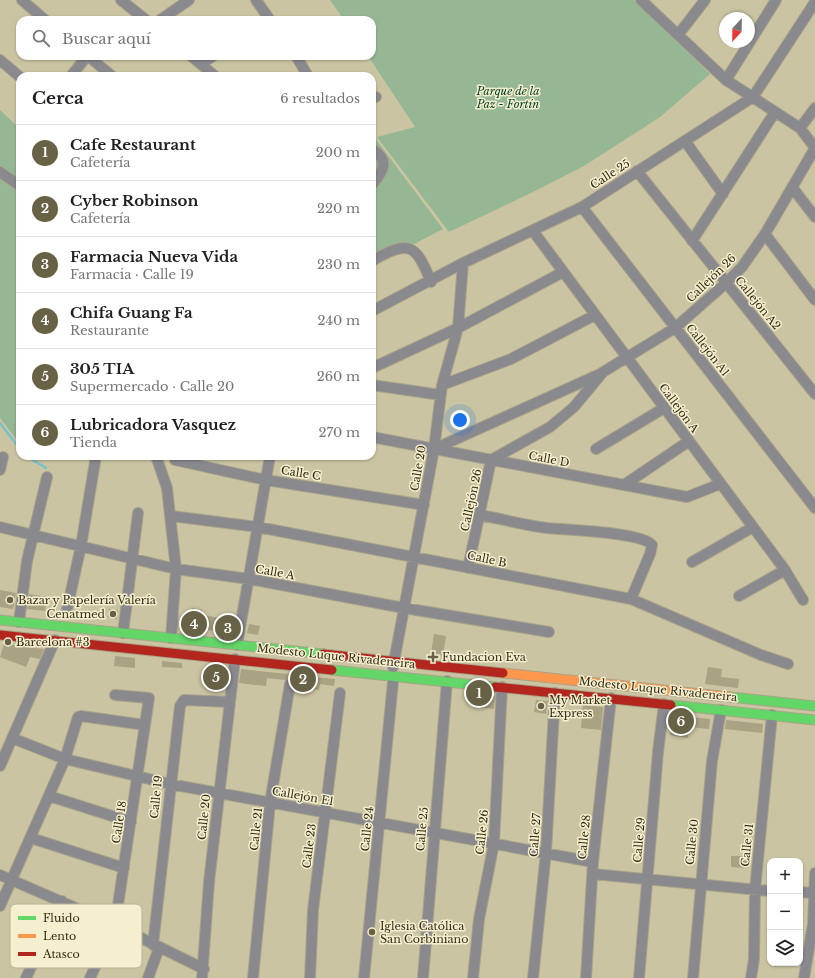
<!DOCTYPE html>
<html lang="es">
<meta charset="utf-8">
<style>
body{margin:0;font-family:"Libre Baskerville",serif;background:#f2f2f2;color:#202124}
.controls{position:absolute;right:12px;bottom:12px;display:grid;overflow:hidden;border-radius:8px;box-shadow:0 1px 3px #0004}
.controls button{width:36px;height:36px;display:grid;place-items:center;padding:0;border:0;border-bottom:1px solid #e0e0e0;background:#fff;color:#202124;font:20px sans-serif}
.compass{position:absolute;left:719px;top:12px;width:36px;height:36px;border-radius:50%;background:#fff;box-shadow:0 1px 3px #0004;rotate:202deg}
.you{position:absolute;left:460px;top:420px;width:14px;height:14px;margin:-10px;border:3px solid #fff;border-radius:50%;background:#1a73e8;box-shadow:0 0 0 6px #1a73e833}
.badge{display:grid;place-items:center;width:26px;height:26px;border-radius:50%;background:#676145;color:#fff;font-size:13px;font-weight:700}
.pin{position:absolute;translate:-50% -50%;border:2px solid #fff;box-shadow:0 1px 4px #0006}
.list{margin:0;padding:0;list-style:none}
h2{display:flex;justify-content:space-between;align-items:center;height:52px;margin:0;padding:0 16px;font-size:17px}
h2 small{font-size:13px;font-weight:400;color:#757577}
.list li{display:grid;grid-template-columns:26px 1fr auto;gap:12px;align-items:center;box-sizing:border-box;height:56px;padding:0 16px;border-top:1px solid #e0e0e0}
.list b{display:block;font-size:15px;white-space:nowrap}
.list p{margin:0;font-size:13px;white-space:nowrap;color:#757577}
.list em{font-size:13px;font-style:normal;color:#757577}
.icon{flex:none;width:22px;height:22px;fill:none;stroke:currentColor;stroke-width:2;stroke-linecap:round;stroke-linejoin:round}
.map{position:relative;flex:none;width:815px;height:978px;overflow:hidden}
.search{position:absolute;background:#fff;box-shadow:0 1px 3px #0004;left:16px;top:16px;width:360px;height:44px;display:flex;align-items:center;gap:10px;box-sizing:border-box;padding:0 14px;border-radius:12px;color:#757577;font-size:15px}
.panel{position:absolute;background:#fff;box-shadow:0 1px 3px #0004;left:16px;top:72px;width:360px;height:388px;border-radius:12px}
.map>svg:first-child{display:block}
</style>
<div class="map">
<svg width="815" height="978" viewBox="0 0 815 978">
<rect width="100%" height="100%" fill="#cbc4a2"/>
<!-- green -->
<path fill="#96b793" d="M330,0H634L663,26L710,74L660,117L584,166L533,192L449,232L377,137L415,127L368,56H372V20H344Z
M0,110L20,129V444L0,418Z
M375,138L443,229L372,266V139Z"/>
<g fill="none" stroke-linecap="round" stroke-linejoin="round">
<!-- stream -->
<path stroke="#7ac2cb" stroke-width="2.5" d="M0,423L20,449
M26,456L46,468"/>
</g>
<!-- building -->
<path fill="#a9a283" d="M0,590L16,593L13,609L0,607Z
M29,594L47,597L45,611L27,609Z
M192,608L202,610L201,615L235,620L233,632L222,630V632L189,627Z
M109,609L118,610L117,619L108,617Z
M249,624L260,626L258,635L247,633Z
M434,634L446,636L443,655L431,654Z
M4,644L44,649L40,659L30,657L26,667L0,657Z
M115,656L135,658V668L114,666Z
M162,661L182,663V668L162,667Z
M708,667L722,669L721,677L739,679L738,688L705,684Z
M241,669L335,679L334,686L320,684L319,690L308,689V685L297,684L298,682L291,678L285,680L267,678L266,686L239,683Z
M475,694L495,696L494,709L474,707Z
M536,700L548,701L546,714L534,712Z
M583,705L603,707L601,730L581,728Z
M673,715L710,719L709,729L689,727L688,738L670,735Z
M726,720L763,724L762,733L725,729Z
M731,856H748L747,868L731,867Z"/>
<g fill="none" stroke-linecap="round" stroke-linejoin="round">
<!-- street casing -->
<g stroke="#a9a389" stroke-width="12">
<path id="street" d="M22,0L45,20
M121,0L146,20
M256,0L270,20
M641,0L726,80L800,128L815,148
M160,20L189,0
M678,35L705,0
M88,56L112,76
M191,56L215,76
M296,56L308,76
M0,60L20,77
M201,64L213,56
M71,76L87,56
M726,80L776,0
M372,99L376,97
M800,128L815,108
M685,141L723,194
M372,149C390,160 384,171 372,185
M637,171L815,394
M0,172L20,186
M792,187L815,217
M582,207L815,508
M533,231L785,570L803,600
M765,234L815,300
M692,241L775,112
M372,261C409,239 416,244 431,282
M372,311L463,263L582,207L753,97L815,2
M372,368L458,328L563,272
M372,385L441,395
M442,385L511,359L595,315
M372,437L687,497L720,484
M434,449L600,374
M596,449L664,408
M156,456L167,488L176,569L171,638
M175,460L266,480L424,505
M0,470L3,457
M624,485L689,441
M480,515C502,519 524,525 547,528C566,530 642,532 652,545L650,554L631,599
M171,516L258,527L631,599L761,655L788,664
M0,527L176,569L249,579L404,608L549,632
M692,562L753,527
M468,568L491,460L550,427L574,407L603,372L675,328L726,283L742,267L765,234L815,148
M739,596L785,570
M67,609L81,546L96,456
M19,622L27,561L47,477
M123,633L138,513
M237,645L270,456
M393,667L434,449L442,385L458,328L463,263
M12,738L65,759L170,784L593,862
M0,766L55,640
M49,796L131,822
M31,838L124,868
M593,874L770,891
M0,875L115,925L204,969
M800,892L813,893
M0,906L65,759L78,717L81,716L145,725
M153,945L180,706L184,700L230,702
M26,978L62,901
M90,978L115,925L149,698L115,695
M148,978L159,948
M202,978L209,882L235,659
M253,978L270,803L290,684
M310,978L313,910L340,693
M364,978L393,682
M423,978L447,681
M473,978L479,919L494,843L502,687
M533,978L546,852L555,693
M586,978L593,862L611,698
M639,978L658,752L664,704
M693,978L712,761L721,710
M751,978L754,959L755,890L772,715
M804,978L813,924L815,873"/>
</g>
<!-- fast casing -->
<g stroke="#a9a389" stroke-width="11">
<path id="fast" d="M0,620L323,654
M332,670L495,687
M730,697L815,706
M671,705L815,720"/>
</g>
<!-- slow casing -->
<g stroke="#a9a389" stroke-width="11">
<path id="slow" d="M503,673L730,697"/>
</g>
<!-- jam casing -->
<g stroke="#a9a389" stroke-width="11">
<path id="jam" d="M0,635L332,670
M323,654L503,673
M495,687L671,705"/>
</g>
<!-- street -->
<use href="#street" stroke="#89898e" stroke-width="10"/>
<!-- fast -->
<use href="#fast" stroke="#63d668" stroke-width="9"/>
<!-- slow -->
<use href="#slow" stroke="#ff974d" stroke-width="9"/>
<!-- jam -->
<use href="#jam" stroke="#b3261e" stroke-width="9"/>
</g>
<!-- markers -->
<g fill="#676145" stroke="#f5efd0" stroke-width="1.5">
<circle cx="10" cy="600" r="4"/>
<circle cx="113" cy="614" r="4"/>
<circle cx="8" cy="642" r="4"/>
<path d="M431 651h4v4h4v4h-4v4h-4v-4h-4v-4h4z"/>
<circle cx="541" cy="706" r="4"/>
<circle cx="372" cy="932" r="4"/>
</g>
<g text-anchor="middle" stroke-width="3" stroke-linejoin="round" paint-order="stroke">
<!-- park labels -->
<g font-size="11" font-style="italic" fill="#004225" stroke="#f5efd0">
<text x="508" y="95">Parque de la<tspan x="508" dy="13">Paz - Fortín</tspan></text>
</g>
<!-- street labels -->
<g font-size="11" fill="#312c13" stroke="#f5efd0">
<text transform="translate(610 174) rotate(-33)" y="4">Calle 25</text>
<text transform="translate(711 278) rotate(-44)" y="4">Callejón 26</text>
<text transform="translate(758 303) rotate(51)" y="4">Callejón A2</text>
<text transform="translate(708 350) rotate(52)" y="4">Callejón A1</text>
<text transform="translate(679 408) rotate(53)" y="4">Callejón A</text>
<text transform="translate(549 459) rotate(11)" y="4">Calle D</text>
<text transform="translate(418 468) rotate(-80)" y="4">Calle 20</text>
<text transform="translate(301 473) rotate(9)" y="4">Calle C</text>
<text transform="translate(471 500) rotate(-78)" y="4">Callejón 26</text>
<text transform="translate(487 559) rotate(12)" y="4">Calle B</text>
<text transform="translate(275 572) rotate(10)" y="4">Calle A</text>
<text transform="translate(336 656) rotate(6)" y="4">Modesto Luque Rivadeneira</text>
<text transform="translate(658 689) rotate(6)" y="4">Modesto Luque Rivadeneira</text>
<text transform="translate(303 796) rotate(10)" y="4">Callejón E1</text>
<text transform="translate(156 797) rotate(-84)" y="4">Calle 19</text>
<text transform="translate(204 817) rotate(-84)" y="4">Calle 20</text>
<text transform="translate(119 822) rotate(-81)" y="4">Calle 18</text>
<text transform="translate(256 829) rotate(-84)" y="4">Calle 21</text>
<text transform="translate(367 829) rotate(-84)" y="4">Calle 24</text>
<text transform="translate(422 829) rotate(-85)" y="4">Calle 25</text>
<text transform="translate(482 832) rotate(-84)" y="4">Calle 26</text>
<text transform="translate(535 835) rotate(-86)" y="4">Calle 27</text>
<text transform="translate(584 837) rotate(-84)" y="4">Calle 28</text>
<text transform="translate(639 840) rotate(-85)" y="4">Calle 29</text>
<text transform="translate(692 842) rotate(-84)" y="4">Calle 30</text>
<text transform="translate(747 845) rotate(-84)" y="4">Calle 31</text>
<text transform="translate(309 846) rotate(-83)" y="4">Calle 23</text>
</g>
<!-- poi labels -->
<g font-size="11" fill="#312c13" stroke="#f5efd0" text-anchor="start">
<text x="18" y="604">Bazar y Papelería Valería</text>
<text x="105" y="618" text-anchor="end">Cenatmed</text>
<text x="16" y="646">Barcelona #3</text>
<text x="442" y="661">Fundacion Eva</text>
<text x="549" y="704">My Market<tspan x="549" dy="13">Express</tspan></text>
<text x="380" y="930">Iglesia Católica<tspan x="380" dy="13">San Corbiniano</tspan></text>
</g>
</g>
<!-- legend -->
<rect x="10" y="904" width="132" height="64" rx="6" fill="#f5efd0" stroke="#bab497" stroke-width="1"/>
<rect x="18" y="916" width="18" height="4" fill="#63d668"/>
<rect x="18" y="934" width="18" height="4" fill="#ff974d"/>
<rect x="18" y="952" width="18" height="4" fill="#b3261e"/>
<g font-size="11" fill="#312c13">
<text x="43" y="922">Fluido</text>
<text x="43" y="940">Lento</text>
<text x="43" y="958">Atasco</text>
</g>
</svg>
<div class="controls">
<button>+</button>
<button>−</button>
<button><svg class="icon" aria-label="layers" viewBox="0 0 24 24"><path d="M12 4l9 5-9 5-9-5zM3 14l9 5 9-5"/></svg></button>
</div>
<svg class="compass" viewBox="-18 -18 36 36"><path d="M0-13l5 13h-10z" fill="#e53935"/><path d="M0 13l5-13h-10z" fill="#757577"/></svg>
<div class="you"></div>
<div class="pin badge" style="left:479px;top:693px">1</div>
<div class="pin badge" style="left:303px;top:679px">2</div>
<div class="pin badge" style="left:228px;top:628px">3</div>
<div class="pin badge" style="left:194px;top:624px">4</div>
<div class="pin badge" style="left:216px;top:677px">5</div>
<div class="pin badge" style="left:681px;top:721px">6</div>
<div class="search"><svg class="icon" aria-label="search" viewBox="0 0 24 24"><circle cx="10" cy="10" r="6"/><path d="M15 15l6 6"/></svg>Buscar aquí</div>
<section class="panel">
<h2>Cerca<small>6 resultados</small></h2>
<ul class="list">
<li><span class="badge">1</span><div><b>Cafe Restaurant</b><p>Cafetería</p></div><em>200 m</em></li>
<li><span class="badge">2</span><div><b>Cyber Robinson</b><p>Cafetería</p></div><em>220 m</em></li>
<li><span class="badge">3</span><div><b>Farmacia Nueva Vida</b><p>Farmacia · Calle 19</p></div><em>230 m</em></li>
<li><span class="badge">4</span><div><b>Chifa Guang Fa</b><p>Restaurante</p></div><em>240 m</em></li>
<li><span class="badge">5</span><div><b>305 TIA</b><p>Supermercado · Calle 20</p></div><em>260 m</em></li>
<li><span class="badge">6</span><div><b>Lubricadora Vasquez</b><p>Tienda</p></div><em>270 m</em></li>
</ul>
</section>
</div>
